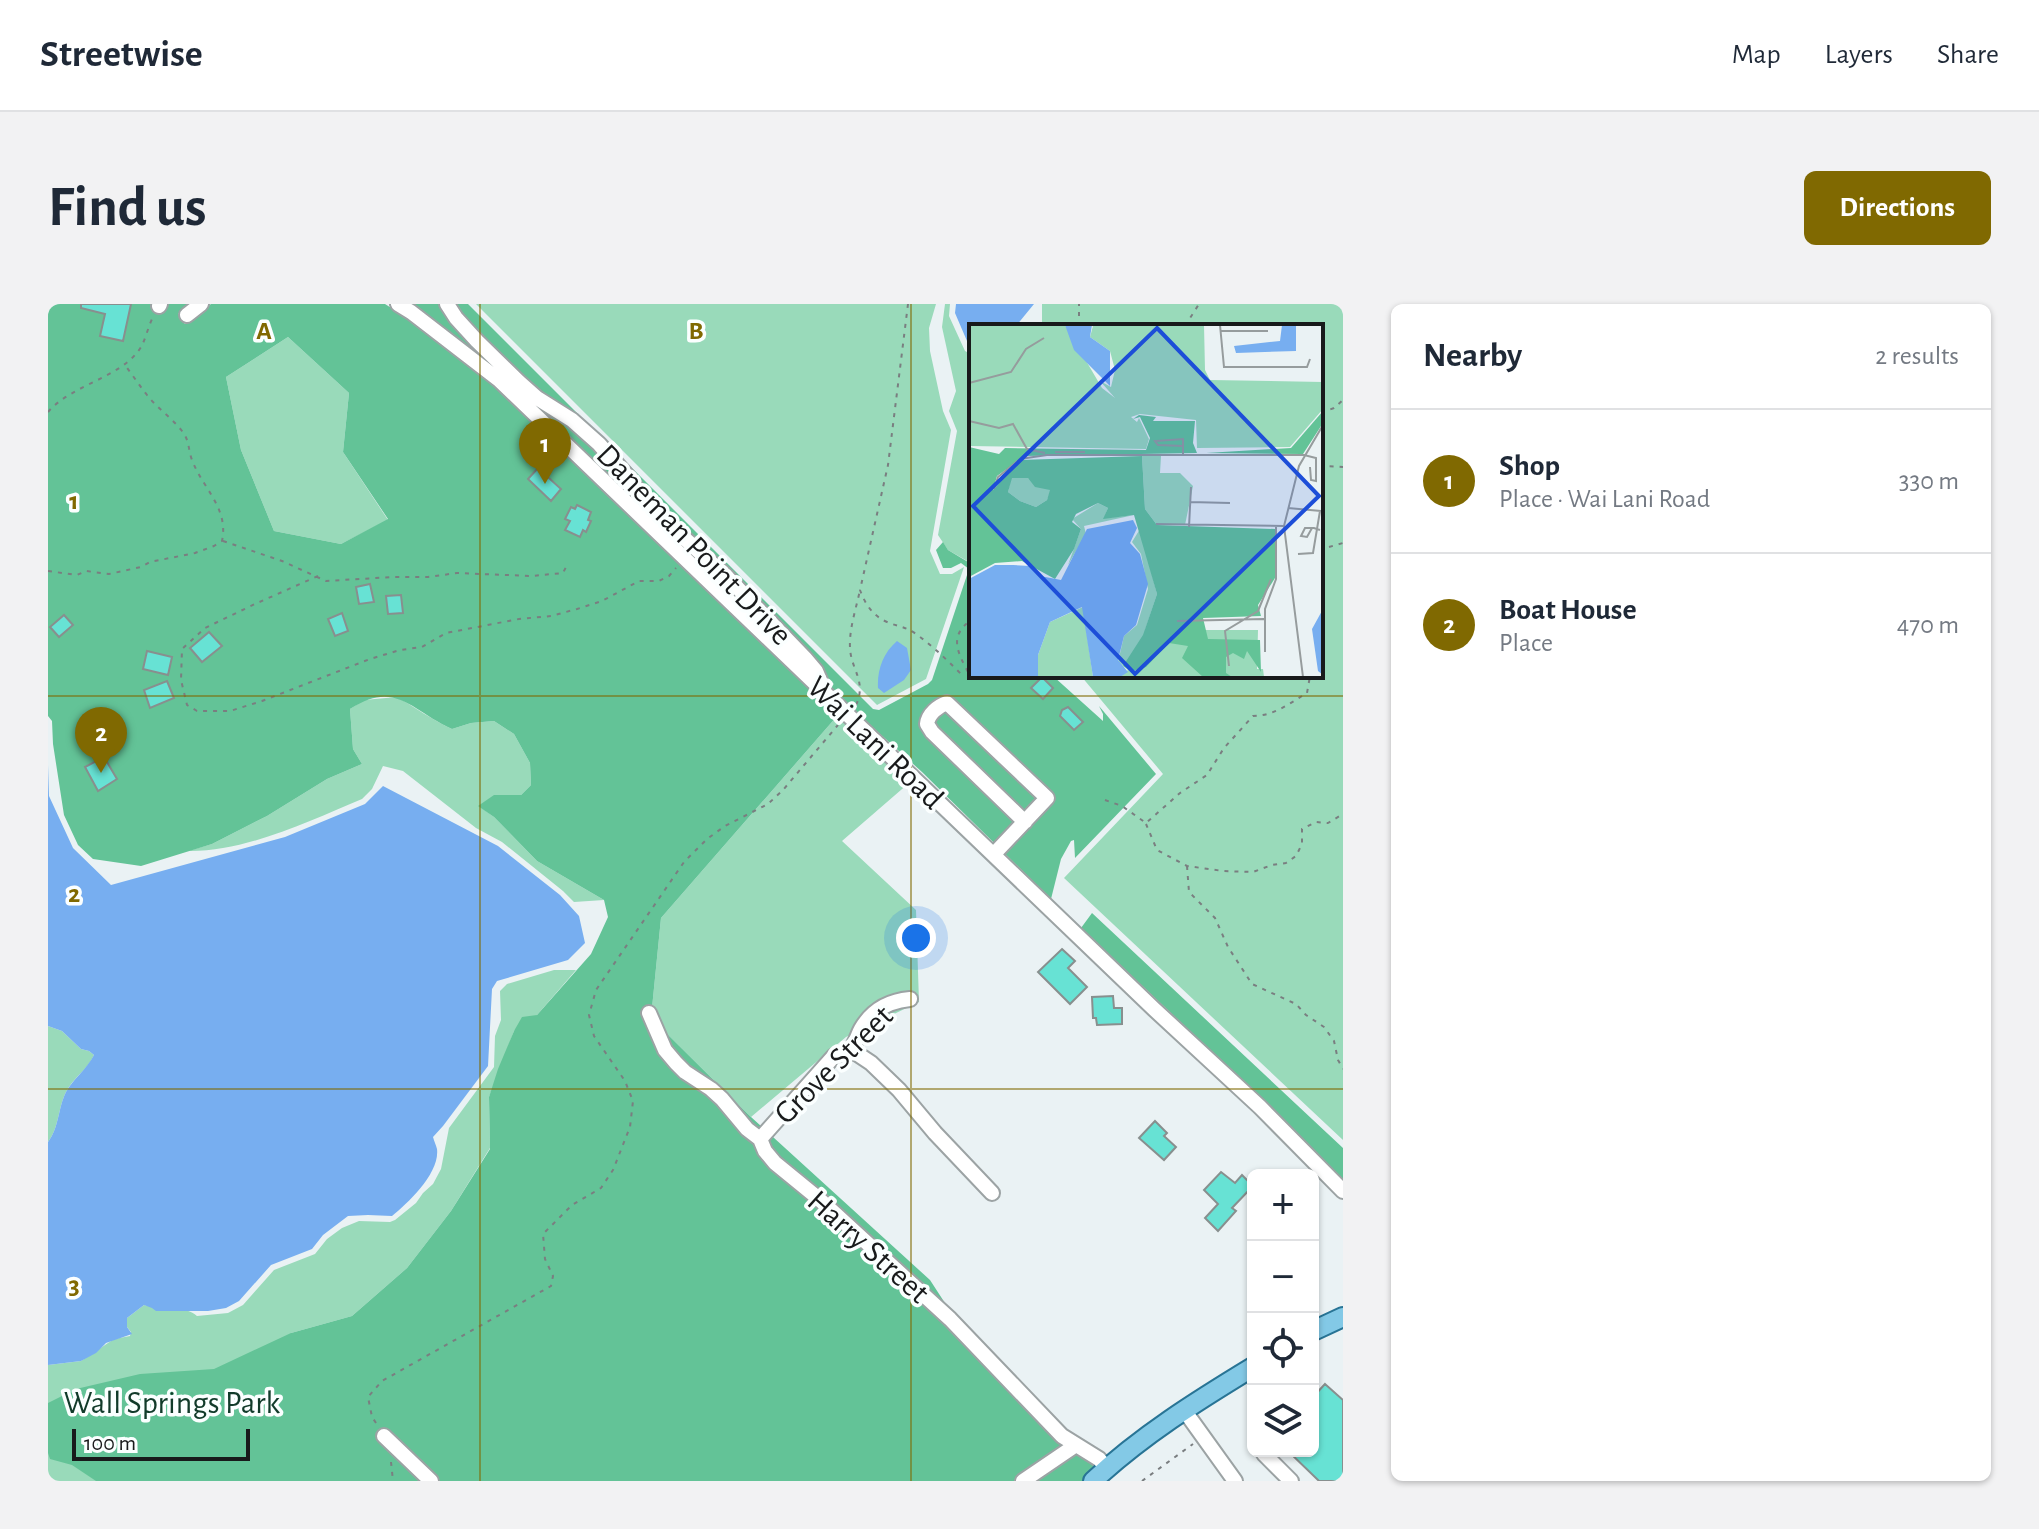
<!DOCTYPE html>
<meta charset="utf-8">
<style>
body{margin:0;font-family:"Alegreya Sans",sans-serif;background:#f2f2f3;color:#1f2937}
.controls{position:absolute;right:24px;bottom:24px;display:grid;overflow:hidden;border-radius:12px;box-shadow:0 2px 6px #0004}
.controls button{width:72px;height:72px;display:grid;place-items:center;padding:0;border:0;border-bottom:2px solid #e0e1e3;background:#fff;color:#1f2937;font:40px sans-serif}
.scale{position:absolute;left:24px;bottom:20px;width:178px;box-sizing:border-box;padding-left:8px;border:4px solid #181a1b;border-top:0;font-size:22px;line-height:28px;white-space:nowrap;color:#181a1b;-webkit-text-stroke:6px #fbffff;paint-order:stroke}
.you{position:absolute;left:868px;top:634px;width:28px;height:28px;margin:-20px;border:6px solid #fff;border-radius:50%;background:#1a73e8;box-shadow:0 0 0 12px #1a73e833}
.badge{display:grid;place-items:center;width:52px;height:52px;border-radius:50%;background:#806901;color:#fff;font-size:26px;font-weight:700}
.pin{position:absolute;translate:-50% -66px;filter:drop-shadow(0 2px 4px #0008)}
.pin::after{content:'';position:absolute;top:42px;width:28px;height:24px;background:inherit;clip-path:polygon(0 0,100% 0,50% 100%)}
.list{margin:0;padding:0;list-style:none}
h2{display:flex;justify-content:space-between;align-items:center;height:104px;margin:0;padding:0 32px;font-size:34px}
h2 small{font-size:26px;font-weight:400;color:#747a83}
.list li{display:grid;grid-template-columns:52px 1fr auto;gap:24px;align-items:center;box-sizing:border-box;height:144px;padding:0 32px;border-top:2px solid #e0e1e3}
.list b{display:block;font-size:30px;white-space:nowrap}
.list p{margin:0;font-size:26px;white-space:nowrap;color:#747a83}
.list em{font-size:26px;font-style:normal;color:#747a83}
.icon{flex:none;width:44px;height:44px;fill:none;stroke:currentColor;stroke-width:2;stroke-linecap:round;stroke-linejoin:round}
.map{position:relative;flex:none;width:1295px;height:1177px;overflow:hidden;border-radius:12px}
header{display:flex;align-items:center;gap:48px;box-sizing:border-box;height:112px;padding:0 40px;background:#fff;border-bottom:2px solid #e0e1e3}
header strong{font-size:38px}
nav{display:flex;gap:44px;margin-inline-start:auto;font-size:28px}
.intro{display:flex;align-items:center;justify-content:space-between;box-sizing:border-box;height:192px;padding:0 48px}
h1{margin:0;font-size:56px}
.button{padding:20px 36px;border-radius:12px;background:#806901;color:#fff;font-size:28px;font-weight:700}
main{display:flex;gap:48px;padding:0 48px}
aside{flex:1;background:#fff;border-radius:12px;box-shadow:0 2px 6px #0004}
.map>svg:first-child{display:block}
</style>
<header>
<strong>Streetwise</strong>
<nav><a>Map</a><a>Layers</a><a>Share</a></nav>
</header>
<div class="intro"><h1>Find us</h1><a class="button">Directions</a></div>
<main>
<div class="map">
<svg width="1295" height="1177" viewBox="0 0 1295 1177">
<rect width="100%" height="100%" fill="#eaf2f4"/>
<!-- green -->
<path fill="#99daba" d="M428,0H888L881,24L882,47L895,107L903,126L882,247L892,270H904L916,263L878,375L829,401Z
M897,0H902L901,12L917,47L923,50V255L921,258L900,246L890,231L909,127L901,107L908,87L894,23Z
M994,0H1295V836L1016,574L1115,470L1033,372H1273V22H994Z
M240,33L301,89L295,148L340,216L293,240L226,227L193,146L178,73Z
M349,393C367,403 384,416 404,425L423,419L446,417L466,430L482,459L483,481L473,491L446,492L431,502L446,513L489,557L556,596L526,598L515,587L454,538L428,524L355,467L335,462L324,485L314,495C262,517 197,548 140,547L164,540L219,512L279,475L314,460L305,445L302,405L316,396Z
M790,411L861,479L794,537L868,606L871,698L798,733L703,813L603,714L613,614Z
M506,666H528L489,711L466,727L441,793L442,844L403,907L359,964L304,1012L243,1029L319,1177H0V1061L33,1057L66,1035L82,1032L83,1028L79,1023V1014L96,1001C113,1006 137,1001 149,1012L180,1009L195,1001L226,966L267,950L279,935L294,924L311,917L342,918L347,916L368,899L375,889L385,880L393,865L401,824L446,763L447,732L453,716L452,687L459,680Z
M0,722L14,727L33,745L41,747L46,751C40,765 25,774 18,788C10,804 11,824 0,838Z"/>
<!-- forest -->
<path fill="#63c397" fill-rule="evenodd" d="M0,0H143L130,10L137,20L163,0H337L359,14L446,81L790,411L613,614L603,714L703,813L882,976L906,1013L1006,1133L1016,1141L966,1177H48L24,1161L2,1155L0,1149V1099L28,1085L92,1070L166,1065L243,1029L304,1012L359,964L403,907L442,845L441,793L450,765L466,727L474,713L489,711L543,650L560,613L556,596L489,557L446,513L430,502L446,491H473L483,481L482,459L466,430L446,417L423,419L404,425C364,407 348,375 302,405L305,445L314,460L279,475L219,512L164,540L93,562L45,555L30,541L16,511L5,440L4,417L0,412ZM240,33L301,89L295,148L340,215L293,240L226,227L193,146L178,73Z
M363,0H420L825,405L831,406L880,380L884,376L921,265L913,259L903,264H895L888,246L895,238L900,246L920,258L923,255V372H1005L1055,417V410L1051,402L1108,470L1027,554L1026,536L1023,537L1013,555L1003,595L874,468L777,380L456,71Z
M1044,609L1295,844V878L1217,798L1033,624Z
M1028,1149L1050,1164L1036,1177H985Z"/>
<!-- water -->
<path fill="#77aef0" d="M908,0H986L968,22H923L922,44L907,9Z
M849,337L859,344L863,366L856,376L836,389L830,384C829,366 835,349 849,337Z
M0,461L1,492L25,544L63,581L237,533L317,500L335,482L450,542L512,591L531,612L537,639L520,656L449,677L444,685L440,762L395,822L385,833C386,837 388,841 389,845C392,869 360,899 344,912L320,911L300,912L275,931L264,945L223,961L191,997L178,1004L160,1007H108L104,1004L96,1001L79,1014V1023L84,1030L58,1039L48,1049L33,1057L0,1061V838C11,824 10,804 18,788C25,775 39,765 46,751L41,747L33,745L14,727L0,722Z"/>
<!-- building -->
<path fill="#67e2d4" stroke="#888f8e" stroke-width="2" d="M33,0H83L75,37L52,32L57,10L33,4Z
M490,164L513,185L503,197L480,175Z
M529,201L543,208L540,216L543,217L538,228L535,226L532,233L517,226L522,217L517,215L523,203L527,205Z
M322,280L326,298L311,300L308,283Z
M353,291L355,309L340,310L338,292Z
M294,309L300,327L287,332L280,315Z
M16,311L25,321L11,333L2,323Z
M161,328L174,342L154,358L142,344Z
M99,347L124,353L120,371L95,365Z
M994,373L1005,384L995,395L983,384Z
M119,377L126,394L102,404L96,386Z
M1020,403L1035,418L1026,426L1012,412L1014,406Z
M56,453L69,475L50,487L37,463Z
M1014,645L1027,657L1020,664L1039,683L1022,700L990,668Z
M1065,692L1066,704H1074V720L1049,721L1048,714H1045L1044,693Z
M1107,817L1119,829L1116,832L1128,843L1116,856L1091,834Z
M1173,868L1187,879L1194,871L1205,882L1184,904L1188,907L1170,927L1157,914L1170,900L1156,886Z
M1277,1080L1295,1096V1177H1271L1240,1147H1265V1093Z"/>
<g fill="none" stroke-linecap="round" stroke-linejoin="round">
<!-- minor casing -->
<g stroke="#9ca3a4" stroke-width="18">
<path id="minor" d="M350,0L363,8L451,76L1106,705L1212,803L1295,887
M399,0L408,14L429,37L471,78L489,94L524,116L551,140L581,174L601,202L680,274L757,354L768,367L775,383
M111,2L112,0
M139,11L153,0
M946,550L999,494L899,399C890,402 880,410 879,420L884,428L977,518
M601,709L617,746L628,759L637,768L663,785L674,795L699,825L712,835L717,847L727,859L771,895L902,1015L1014,1132L1051,1155L1059,1164
M798,749H808L823,759L851,786L887,829L944,889
M712,835L786,752C790,750 795,750 799,748C807,744 809,732 813,725C824,706 840,697 862,695
M1136,1106L1187,1177
M336,1132L383,1177
M1216,1150L1243,1177
M975,1177L1028,1141"/>
</g>
<!-- major casing -->
<g stroke="#287495" stroke-width="22">
<path id="major" d="M1265,1027L1295,1013
M1045,1177C1093,1132 1149,1097 1205,1063"/>
</g>
<!-- path -->
<path stroke="#7a7e80" stroke-width="2" stroke-dasharray="4 6" stroke-linecap="butt" d="M860,0L840,161L812,286C817,300 825,312 839,318C850,323 857,322 868,330C885,342 900,357 915,372
M1031,22V0
M1137,22L1151,0
M0,108C24,80 74,74 93,43C98,34 100,23 105,13
M1273,109L1286,104L1295,96
M1273,158L1278,162L1295,163
M175,237L234,257L278,277L345,273H380L409,269L483,272L515,269L520,259
M1273,249L1281,243L1295,239
M0,267L29,271L38,267L61,270L93,263L102,258L147,249L166,242L174,237C181,204 155,185 144,156C140,146 142,137 134,127C124,114 109,104 99,91C91,81 84,70 76,60
M270,272L207,300L157,324L134,345L133,376L139,401L149,407H182L214,397L322,355L352,346L374,343L398,329L471,315L503,312L529,305L554,297L591,277H611L621,272L628,264
M920,368C909,347 901,332 923,316
M808,401C819,377 803,366 802,344C801,325 808,305 812,286
M1057,496L1074,502L1098,519L1132,489L1159,471L1176,444L1205,412C1226,412 1242,399 1259,389L1262,372
M1098,520L1109,546L1139,562L1175,567L1205,568L1224,561L1238,559L1248,552L1254,540V525L1268,518L1280,519L1295,510
M1139,562L1141,588L1167,614L1180,643L1204,680L1248,700L1258,711L1276,723L1286,737L1290,756L1295,765
M328,1119L324,1113L320,1093L334,1077L503,982L505,972L497,955L495,930L524,901L553,884L565,866L582,823L585,797L577,777L546,732L541,711L548,686L636,558L659,535L677,522L720,500L735,486L790,421
M343,1158L345,1177
M1094,1177L1145,1140"/>
<!-- minor -->
<use href="#minor" stroke="#fff" stroke-width="14"/>
<!-- major -->
<use href="#major" stroke="#83c9e6" stroke-width="18"/>
</g>
<!-- grid -->
<path fill="none" stroke="#806901" stroke-width="2" stroke-opacity="0.55" d="M432,0V1177M863,0V1177M0,392H1295M0,785H1295"/>
<g text-anchor="middle" stroke-width="7" stroke-linejoin="round" paint-order="stroke">
<!-- street labels -->
<g font-size="32" fill="#181a1b" stroke="#fbffff">
<text transform="translate(647 240) rotate(46)" y="11">Daneman Point Drive</text>
<text transform="translate(828 438) rotate(44)" y="11">Wai Lani Road</text>
<text transform="translate(785 760) rotate(-45)" y="11">Grove Street</text>
<text transform="translate(821 942) rotate(42)" y="11">Harry Street</text>
</g>
<!-- park labels -->
<g font-size="32" fill="#113b2a" stroke="#fbffff">
<text x="124" y="1109">Wall Springs Park</text>
</g>
</g>
<!-- overview -->
<g transform="translate(921 20)">
<rect width="354" height="354" fill="#eaf2f4"/>
<path d="M0,1H96L133,64L146,74L131,57L142,63L146,46L141,27L121,13L124,2L235,1L236,46L241,56L354,58V85L321,123L228,124L227,96L171,90L162,93L168,98L170,94L180,115L177,125L0,122ZM173,132H192L191,149H211L224,162L216,201H188L176,185ZM42,154H59L82,166L78,176L67,183L51,177L39,168ZM129,179L139,184L135,194L165,191L115,202L117,210L99,241L112,205L103,195ZM171,205L188,270L176,306H289L288,345H294L295,353H151L159,346L149,338L155,312L168,301L179,265L172,230L163,218ZM114,283L124,353H69V331L81,298Z" fill="#99daba"/>
<path d="M354,87V99L334,130L237,129L322,124ZM170,91L187,93L184,97H226L224,119L228,129L56,132L28,152L24,166L51,136L173,132L176,185L188,201L306,205V254L289,281L292,292L234,294L239,315L291,316L292,348L278,327L275,335L264,329L257,333V349L263,353H234L213,334L219,322L200,319L177,343L163,347L154,342L174,311L188,270L165,191L134,195L139,184L129,179L107,190L103,198L112,205L105,225L86,255L53,237L26,239L0,253V123L30,130L36,124L177,126L181,114L171,93L164,95ZM43,154H59L66,163L81,166L78,176L67,183L51,177L39,168Z" fill="#63c397" fill-rule="evenodd"/>
<path d="M96,1H123L121,13L141,27V62L105,26ZM313,1H327V27L267,29L265,22L311,17ZM164,196L168,204L161,219L171,230L179,260L167,301L155,312L149,336L159,348L151,353H124L113,283L81,298L69,331V353H0V255L26,241H44L61,242L71,252L92,256L118,205ZM354,285V351L349,347L343,305Z" fill="#77aef0"/>
<path fill="none" stroke="#969c9d" stroke-width="2" d="M251,1L255,43H338L341,35M251,7H299M0,59L42,48L57,25L75,14M0,97L30,104L44,100L58,125L76,129M214,122L189,121L186,117L214,115V130M86,128H116M25,165L29,153L51,135L78,131H335L347,134V157L342,156L341,143M221,178L261,179M319,184L352,187M187,200L315,202M220,203L222,163M343,204L338,213L332,212L336,204H345L351,206M329,230L344,229L351,187M208,297L295,295M296,328V285L307,255V203M260,342L256,307L289,287L302,255M334,353L315,202L330,142L354,101"/>
<path fill="#1d4ed8" fill-opacity="0.15" stroke="#1d4ed8" stroke-width="4" d="M188,4L350,172L166,350L4,182Z"/>
<rect width="354" height="354" fill="none" stroke="#181a1b" stroke-width="4"/>
</g>
<g font-size="26" text-anchor="middle" font-weight="bold" fill="#806901" stroke="#fbffff" stroke-width="7" stroke-linejoin="round" paint-order="stroke">
<text x="216" y="35">A</text>
<text x="648" y="35">B</text>
<text x="26" y="205">1</text>
<text x="26" y="598">2</text>
<text x="26" y="990">3</text>
</g>
</svg>
<div class="controls">
<button>+</button>
<button>−</button>
<button><svg class="icon" aria-label="locate" viewBox="0 0 24 24"><circle cx="12" cy="12" r="6"/><path d="M12 2v4M12 18v4M2 12h4M18 12h4"/></svg></button>
<button><svg class="icon" aria-label="layers" viewBox="0 0 24 24"><path d="M12 4l9 5-9 5-9-5zM3 14l9 5 9-5"/></svg></button>
</div>
<div class="scale">100 m</div>
<div class="you"></div>
<div class="pin badge" style="left:497px;top:180px">1</div>
<div class="pin badge" style="left:53px;top:469px">2</div>
</div>
<aside>
<h2>Nearby<small>2 results</small></h2>
<ul class="list">
<li><span class="badge">1</span><div><b>Shop</b><p>Place · Wai Lani Road</p></div><em>330 m</em></li>
<li><span class="badge">2</span><div><b>Boat House</b><p>Place</p></div><em>470 m</em></li>
</ul>
</aside>
</main>
